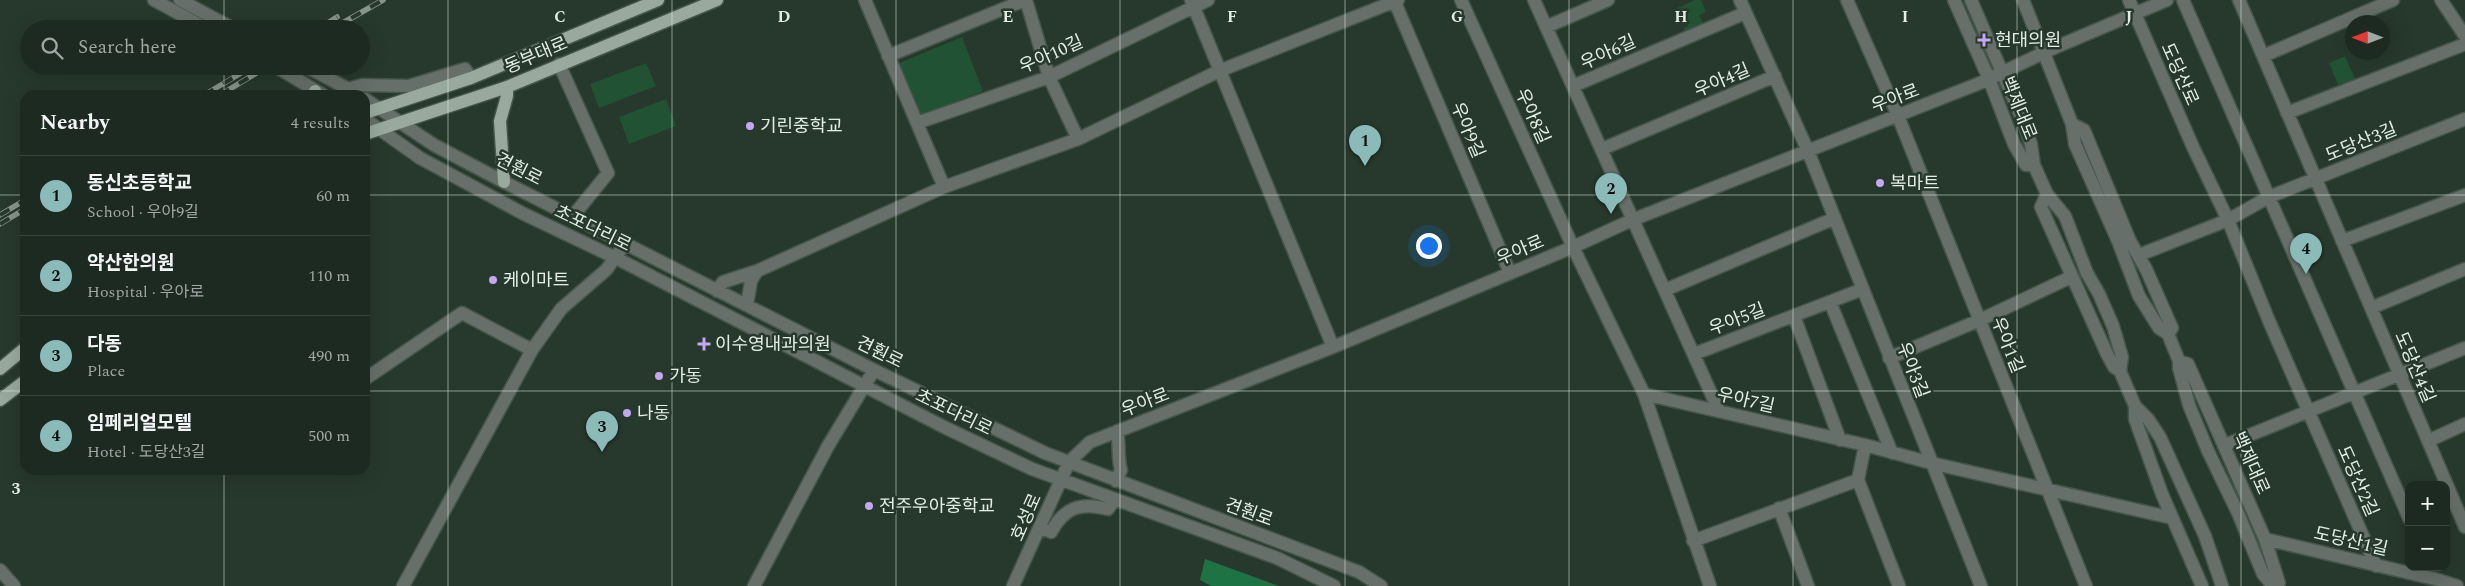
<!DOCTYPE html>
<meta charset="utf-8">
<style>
body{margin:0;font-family:Spectral,"Noto Sans KR",serif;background:#25322a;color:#f1f3f6}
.controls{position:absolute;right:15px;bottom:15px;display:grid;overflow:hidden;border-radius:10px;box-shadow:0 5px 20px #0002}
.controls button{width:45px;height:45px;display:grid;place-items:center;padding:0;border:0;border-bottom:1px solid #3b463f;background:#1d2a21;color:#f1f3f6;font:25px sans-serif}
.compass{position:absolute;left:2345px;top:15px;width:45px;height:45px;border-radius:50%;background:#1d2a21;box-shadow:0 5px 20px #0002;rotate:270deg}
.you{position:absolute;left:1428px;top:245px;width:18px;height:18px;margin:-12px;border:4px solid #fff;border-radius:50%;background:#1a73e8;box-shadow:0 0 0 8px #1a73e833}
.badge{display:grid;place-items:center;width:32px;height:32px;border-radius:50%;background:#8bbbb9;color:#111;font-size:16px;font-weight:700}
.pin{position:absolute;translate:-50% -41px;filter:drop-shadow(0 1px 2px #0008)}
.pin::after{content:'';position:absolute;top:26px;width:18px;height:15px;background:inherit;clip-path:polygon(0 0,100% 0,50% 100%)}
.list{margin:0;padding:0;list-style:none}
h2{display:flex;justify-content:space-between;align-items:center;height:65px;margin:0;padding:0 20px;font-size:21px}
h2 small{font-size:16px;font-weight:400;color:#a0a7a5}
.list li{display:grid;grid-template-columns:32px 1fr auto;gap:15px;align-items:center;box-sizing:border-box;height:80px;padding:0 20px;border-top:1px solid #3b463f}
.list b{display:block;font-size:19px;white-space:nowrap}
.list p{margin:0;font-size:16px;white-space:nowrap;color:#a0a7a5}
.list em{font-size:16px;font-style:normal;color:#a0a7a5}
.icon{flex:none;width:28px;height:28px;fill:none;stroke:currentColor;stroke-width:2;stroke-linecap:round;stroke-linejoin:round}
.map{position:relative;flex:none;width:2465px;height:586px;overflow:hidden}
.search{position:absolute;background:#1d2a21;box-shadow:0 5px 20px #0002;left:20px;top:20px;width:350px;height:55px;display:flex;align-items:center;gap:12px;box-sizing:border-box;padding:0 18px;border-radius:28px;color:#a0a7a5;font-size:19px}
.panel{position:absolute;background:#1d2a21;box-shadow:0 5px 20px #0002;left:20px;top:90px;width:350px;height:385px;border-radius:15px}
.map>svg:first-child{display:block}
</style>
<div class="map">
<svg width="2465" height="586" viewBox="0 0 2465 586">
<rect width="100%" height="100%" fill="#27382c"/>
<!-- green -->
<path fill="#215234" d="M1695,0H1701L1706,12L1699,15L1703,23L1685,31L1683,28L1688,26L1683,16L1679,18L1675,9Z
M962,37L983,91L918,117L897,64Z
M2345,56L2355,79L2338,85L2329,63Z
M646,63L656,86L599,108L590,84Z
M666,99L676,126L629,144L619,117Z"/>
<!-- forest -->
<path fill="#1d7344" d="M1205,559L1279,586H1211L1200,580Z"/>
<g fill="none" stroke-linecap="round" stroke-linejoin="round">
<!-- minor casing -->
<g stroke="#45554a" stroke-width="15">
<path id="minor" d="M154,0L207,29
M180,0L234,29
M865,0L944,187
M1026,0L1049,77L1078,139
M1191,0L1333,347
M1394,0L1510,273
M1461,0L1573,247L1644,394L1710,586
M1534,0L1719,411
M1740,0L1808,151L1981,586
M1847,0L1898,116L2086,586
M1954,0L1989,79L2014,144L2026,165H2034
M1971,0L2023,121L2031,144L2034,165L2047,194L2065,216L2087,273L2099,294L2113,326L2122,357L2120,371L2135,406L2148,419L2160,437L2205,536L2222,586
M2023,0L2072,124L2075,144L2118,241L2139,296L2159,328L2168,334L2179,361V368L2189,405L2208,451L2238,513L2263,574L2273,586
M2129,0L2193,147L2228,220L2269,321L2376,566
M2183,0L2409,518
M2239,0L2465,527
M2441,0L2465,36
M1546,27L1608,0
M888,56L1025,0
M2263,56L2393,0
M559,64L608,173L573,216
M275,66L323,95
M305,66L354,92
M1573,86L1745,13
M348,89L362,85L409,86L465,69L471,78
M365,99L434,145L504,182L874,370L1045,453L1359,572L1381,586
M2287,113L2465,44
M365,119L420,158L524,214L616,258L944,427L1032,469L1277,558L1334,586
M917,123L1049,77L1208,0
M2072,124L2084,130L2130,241L2146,269L2172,328L2168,334
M1602,149L1775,76
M2047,194L2041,207L2107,354L2114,367L2120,371
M2342,241L2465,195
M2139,255L2228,220L2269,197L2465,119
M1665,290L1835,218
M717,291L723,282L757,271L944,187L1078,139L1219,71L1398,0
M1830,302L1892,453
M747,305L751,281L757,271
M2371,308L2465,269
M1794,316L1840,440
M1694,354L1863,289
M1889,358L1980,320L2071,277
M2179,361L2188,364L2265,539L2279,583L2277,586
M365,379L462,313L532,350
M1644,394L1865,445L1931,463L2172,518
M2135,406V419L2162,494L2202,586
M2428,441L2465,424
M2225,445L2465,348
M1858,480L1899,586
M1116,481L1121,470C1117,456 1120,445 1117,431
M1779,508L1808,586
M1041,528L1051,532C1065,507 1080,502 1108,509L1114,500
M2265,539L2435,579L2457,586
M1693,541L1858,480L1865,445
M0,570L14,586
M403,586L532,350L561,309L606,270L620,251
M754,586L828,446L874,370
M1013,586L1069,462L1090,442L1333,347L1573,247L1632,220L1980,83L2056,47L2167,0"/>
</g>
<!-- major casing -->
<g stroke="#45554a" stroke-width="15">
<path id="major" d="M315,91L316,95
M365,113L471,78L658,0
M365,134L507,87L717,0
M504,182L500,121L507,96V87
M0,369L25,348
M0,400L25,381"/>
</g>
<!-- minor -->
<use href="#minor" stroke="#666f69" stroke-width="12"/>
<!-- major -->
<use href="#major" stroke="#99a99d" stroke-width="12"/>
<!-- rail casing -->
<g stroke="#87948a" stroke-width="5.5">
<path id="rail" d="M318,29L337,17
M332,29L383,0
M204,95L253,66
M220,95L268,66
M0,215L25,200
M0,224L25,209"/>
</g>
<!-- rail -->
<use href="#rail" stroke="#27382c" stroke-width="4" stroke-dasharray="11" stroke-linecap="butt"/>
</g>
<!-- grid -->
<path fill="none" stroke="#e3ede5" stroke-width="1" stroke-opacity="0.55" d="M224,0V29M448,0V586M672,0V586M896,0V586M1120,0V586M1345,0V586M1569,0V586M1793,0V586M2017,0V586M2241,0V586M224,66V95M0,195H25M365,195H2465M0,391H25M365,391H2465M224,470V586"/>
<!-- markers -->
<g fill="#c4a7f1" stroke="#27382c" stroke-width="2">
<path d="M1981.5 32.5h5v5h5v5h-5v5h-5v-5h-5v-5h5z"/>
<circle cx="750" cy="126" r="5"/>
<circle cx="1880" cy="183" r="5"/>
<circle cx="493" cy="280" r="5"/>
<path d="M701.5 336.5h5v5h5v5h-5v5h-5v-5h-5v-5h5z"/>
<circle cx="659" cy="376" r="5"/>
<circle cx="627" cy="413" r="5"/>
<circle cx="869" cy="506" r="5"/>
</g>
<g text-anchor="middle" stroke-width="5" stroke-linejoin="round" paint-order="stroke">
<!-- poi labels -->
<g font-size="18" fill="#e3ede5" stroke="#27382c" text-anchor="start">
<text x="1995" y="46">현대의원</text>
<text x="760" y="132">기린중학교</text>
<text x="1890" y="189">복마트</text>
<text x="503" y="286">케이마트</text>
<text x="715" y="350">이수영내과의원</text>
<text x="669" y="382">가동</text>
<text x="637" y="419">나동</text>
<text x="879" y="512">전주우아중학교</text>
</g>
<!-- street labels -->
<g font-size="18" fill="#e3ede5" stroke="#27382c">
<text transform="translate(1608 52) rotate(-24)" y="6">우아6길</text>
<text transform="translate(1051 54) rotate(-24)" y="6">우아10길</text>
<text transform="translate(536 55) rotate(-23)" y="6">동부대로</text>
<text transform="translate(2180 74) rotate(66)" y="6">도당산로</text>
<text transform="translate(1722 80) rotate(-23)" y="6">우아4길</text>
<text transform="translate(1895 98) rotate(-21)" y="6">우아로</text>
<text transform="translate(2019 108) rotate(68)" y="6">백제대로</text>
<text transform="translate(1533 116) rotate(66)" y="6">우아8길</text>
<text transform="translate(1468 130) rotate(67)" y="6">우아9길</text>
<text transform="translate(2361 142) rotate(-22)" y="6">도당산3길</text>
<text transform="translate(519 169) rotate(27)" y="6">견훤로</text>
<text transform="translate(593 228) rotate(26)" y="6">초포다리로</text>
<text transform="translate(1520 250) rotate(-23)" y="6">우아로</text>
<text transform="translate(1737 319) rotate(-21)" y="6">우아5길</text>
<text transform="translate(2008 345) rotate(68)" y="6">우아1길</text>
<text transform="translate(880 352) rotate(26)" y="6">견훤로</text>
<text transform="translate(2415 367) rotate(67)" y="6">도당산4길</text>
<text transform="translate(1913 370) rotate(69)" y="6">우아3길</text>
<text transform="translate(1746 400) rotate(13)" y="6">우아7길</text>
<text transform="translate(1145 402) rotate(-21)" y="6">우아로</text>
<text transform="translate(954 412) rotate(26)" y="6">초포다리로</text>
<text transform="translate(2251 463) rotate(66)" y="6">백제대로</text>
<text transform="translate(2358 481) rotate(66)" y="6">도당산2길</text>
<text transform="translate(1249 512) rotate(20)" y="6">견훤로</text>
<text transform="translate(1026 517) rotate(-66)" y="6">호성로</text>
<text transform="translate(2351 541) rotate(13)" y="6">도당산1길</text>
</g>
</g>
<g font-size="16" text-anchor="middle" font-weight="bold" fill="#e3ede5" stroke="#27382c" stroke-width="5" stroke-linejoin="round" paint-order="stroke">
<text x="560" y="22">C</text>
<text x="784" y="22">D</text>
<text x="1008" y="22">E</text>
<text x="1232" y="22">F</text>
<text x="1457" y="22">G</text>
<text x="1681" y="22">H</text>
<text x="1905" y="22">I</text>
<text x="2129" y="22">J</text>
<text x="16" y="494">3</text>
</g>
</svg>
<div class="controls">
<button>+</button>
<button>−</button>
</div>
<svg class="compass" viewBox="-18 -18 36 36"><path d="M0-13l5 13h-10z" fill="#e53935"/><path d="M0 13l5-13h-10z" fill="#a0a7a5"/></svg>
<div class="you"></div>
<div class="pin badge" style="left:1365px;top:166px">1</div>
<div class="pin badge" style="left:1611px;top:214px">2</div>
<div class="pin badge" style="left:602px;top:452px">3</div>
<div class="pin badge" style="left:2306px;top:274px">4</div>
<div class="search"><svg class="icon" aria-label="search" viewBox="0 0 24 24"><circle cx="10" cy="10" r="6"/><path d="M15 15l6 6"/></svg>Search here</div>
<section class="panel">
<h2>Nearby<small>4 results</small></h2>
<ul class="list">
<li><span class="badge">1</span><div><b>동신초등학교</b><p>School · 우아9길</p></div><em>60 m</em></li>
<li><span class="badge">2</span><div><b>약산한의원</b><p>Hospital · 우아로</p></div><em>110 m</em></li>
<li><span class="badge">3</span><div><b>다동</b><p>Place</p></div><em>490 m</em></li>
<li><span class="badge">4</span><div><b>임페리얼모텔</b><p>Hotel · 도당산3길</p></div><em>500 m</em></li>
</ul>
</section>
</div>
